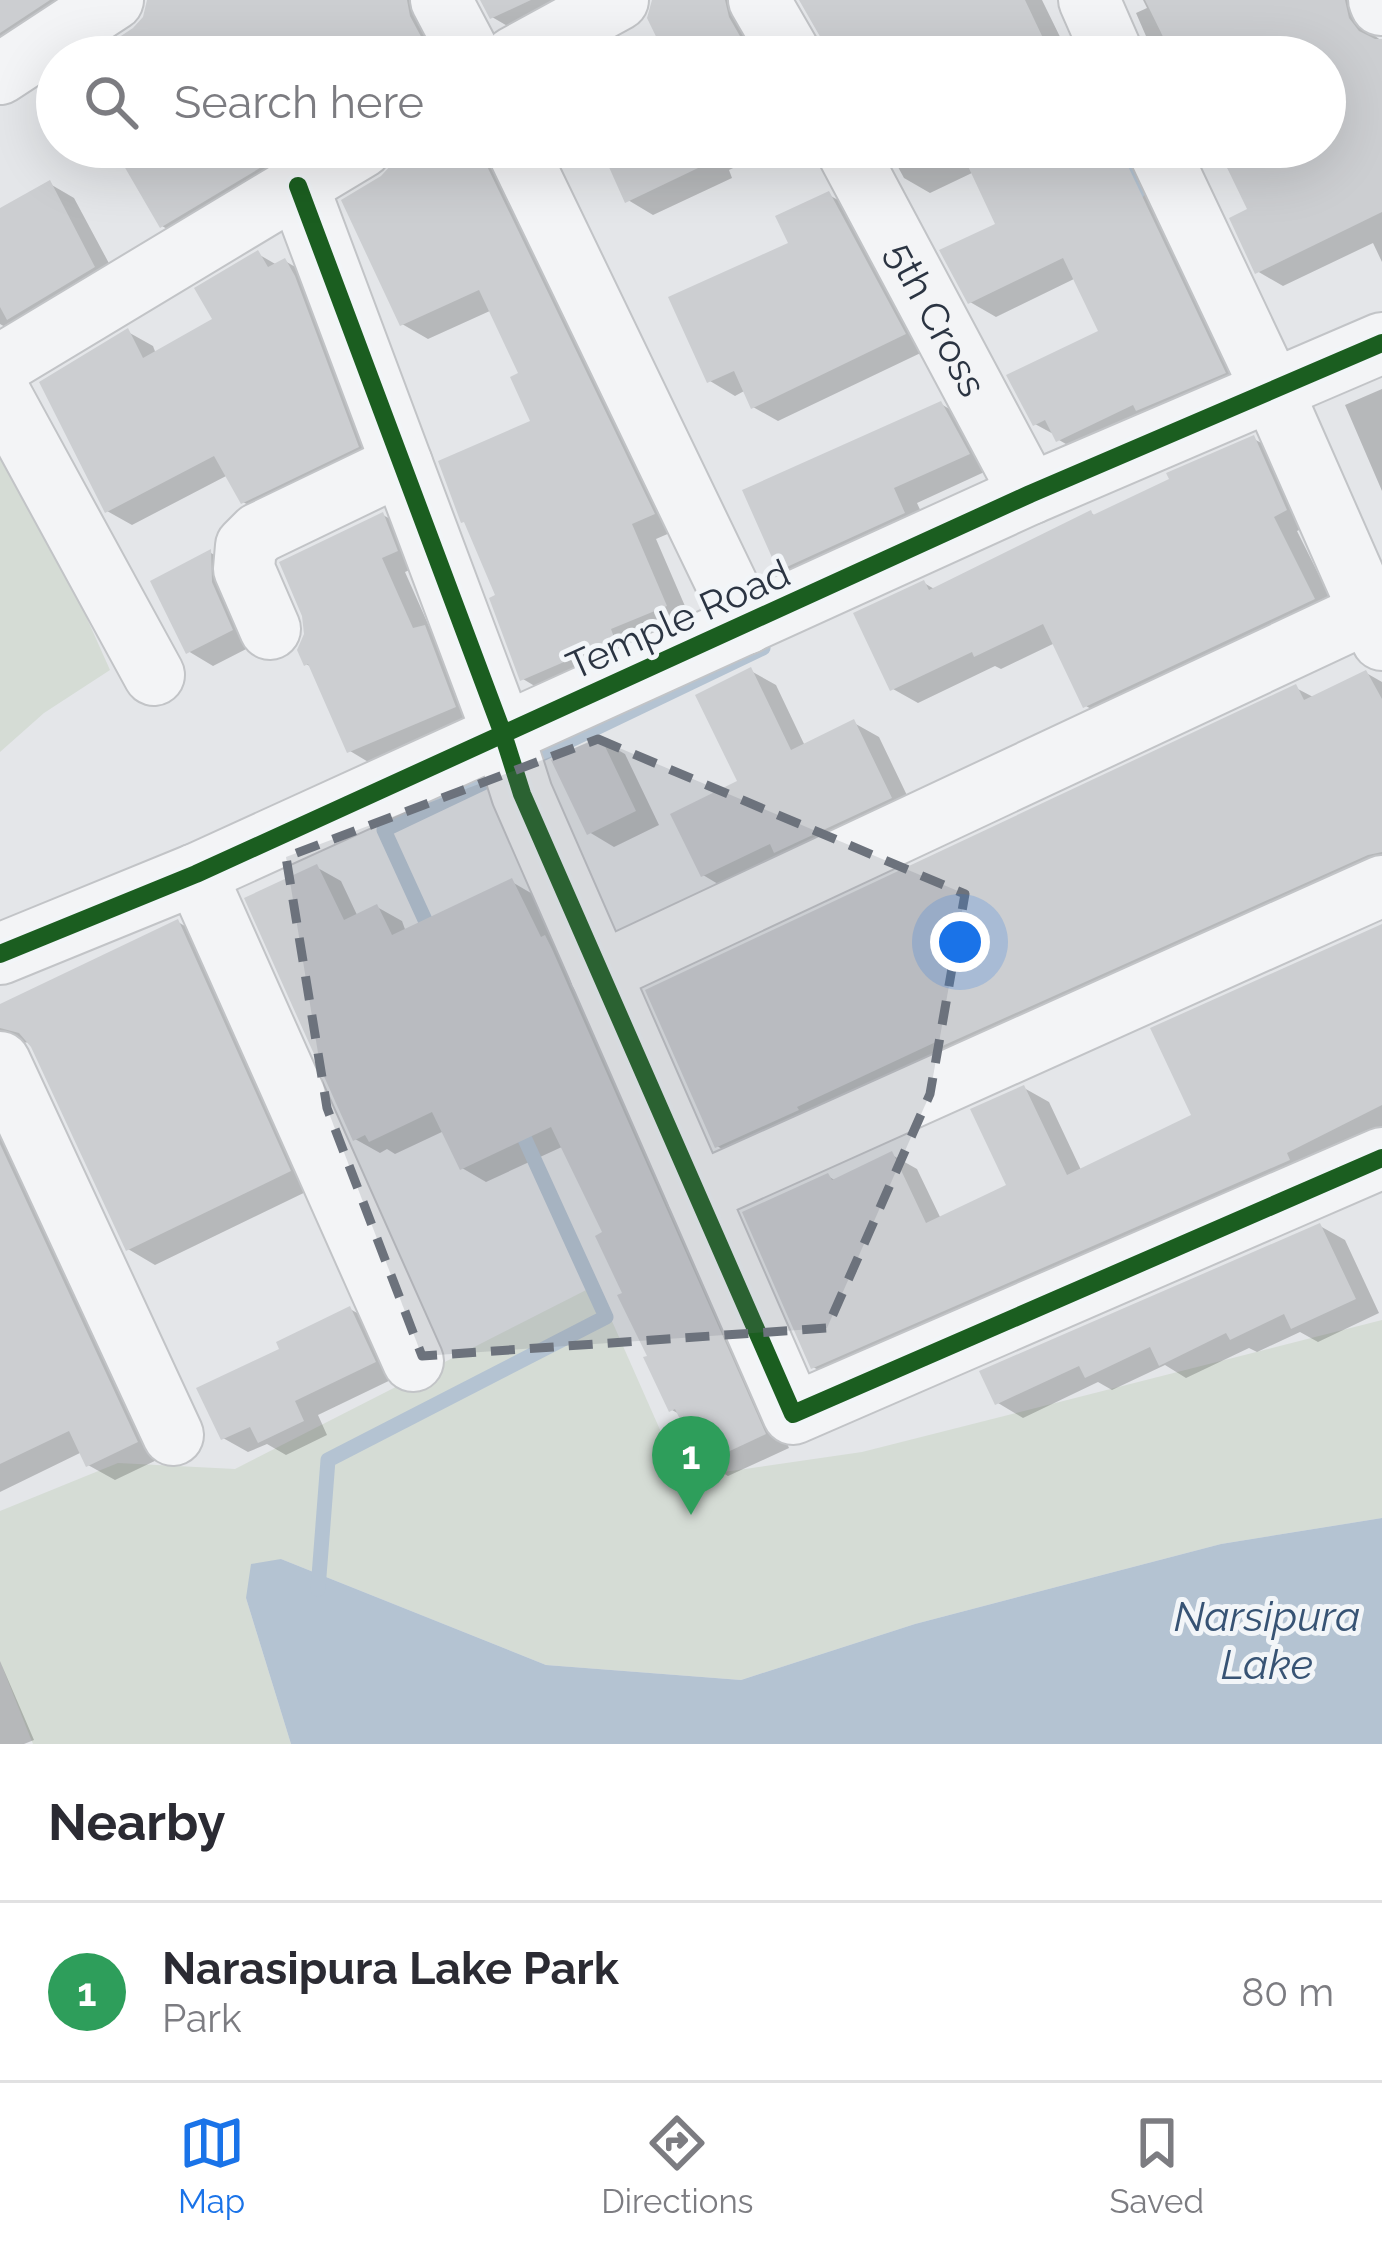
<!DOCTYPE html>
<style>
body{margin:0;font-family:Raleway,sans-serif;background:#f2f2f3;color:#2b2b33}
.you{position:absolute;left:960px;top:942px;width:42px;height:42px;margin:-30px;border:9px solid #fff;border-radius:50%;background:#1a73e8;box-shadow:0 0 0 18px #1a73e833}
.badge{display:grid;place-items:center;width:78px;height:78px;border-radius:50%;background:#1a73e8;color:#fff;font-size:39px;font-weight:700}
.pin{position:absolute;translate:-50% -99px;filter:drop-shadow(0 3px 6px #0008)}
.pin::after{content:'';position:absolute;top:63px;width:42px;height:36px;background:inherit;clip-path:polygon(0 0,100% 0,50% 100%)}
.list{margin:0;padding:0;list-style:none}
h2{display:flex;justify-content:space-between;align-items:center;height:156px;margin:0;padding:0 48px;font-size:51px}
h2 small{font-size:39px;font-weight:400;color:#7c7c81}
.list li{display:grid;grid-template-columns:78px 1fr auto;gap:36px;align-items:center;box-sizing:border-box;height:180px;padding:0 48px;border-top:3px solid #e1e1e2}
.list b{display:block;font-size:45px;white-space:nowrap}
.list p{margin:0;font-size:39px;white-space:nowrap;color:#7c7c81}
.list em{font-size:39px;font-style:normal;color:#7c7c81}
.icon{flex:none;width:66px;height:66px;fill:none;stroke:currentColor;stroke-width:2;stroke-linecap:round;stroke-linejoin:round}
.map{position:relative;flex:none;width:1382px;height:1744px;overflow:hidden}
.search{position:absolute;background:#fff;box-shadow:0 12px 48px #0002;left:36px;right:36px;top:36px;height:132px;display:flex;align-items:center;gap:30px;box-sizing:border-box;padding:0 42px;border-radius:66px;color:#7c7c81;font-size:45px}
.sheet{height:336px;background:#fff}
nav{display:flex;justify-content:space-around;align-items:center;box-sizing:border-box;height:168px;border-top:3px solid #e1e1e2;background:#fff;font-size:33px;color:#7c7c81}
nav a{display:grid;justify-items:center;gap:6px}
nav .on{color:#1a73e8}
.map>svg:first-child{display:block}
</style>
<div class="map">
<svg width="1382" height="1744" viewBox="0 0 1382 1744">
<rect width="100%" height="100%" fill="#e4e6e9"/>
<!-- green -->
<path fill="#d5dcd5" d="M0,424L110,670L44,713L0,752Z
M596,1285L680,1475L717,1473L862,1452L1382,1320V1518L1221,1544L915,1624L741,1680L546,1665L281,1559L246,1598L291,1744H33L0,1661V1511L118,1463L235,1469Z"/>
<!-- water -->
<path fill="#b4c3d2" d="M1382,1518V1744H291L246,1598L251,1564L281,1559L546,1665L741,1680L915,1624L1221,1544Z"/>
<!-- shadow -->
<path fill="#0003" d="M0,0H97L0,67Z
M150,0H436L448,57H94L134,31L146,18Z
M483,0H586L518,32L492,17Z
M655,0H754L767,57H616L659,36Z
M802,0H1042L1064,45L1069,43L1093,57H829L825,40Z
M1143,0H1374L1370,10L1375,36L1382,41V262L1373,243L1283,286L1257,271L1251,210L1222,158L1204,147H1325V57H1151L1149,43L1136,13L1147,8Z
M117,147H344L188,241L162,226Z
M399,147H511L679,529L656,539L691,620L548,694L523,679L499,597L534,423L522,374L492,310L428,339L402,324L382,179L395,164Z
M560,147H777L729,170L732,178L653,215L628,200L605,150L583,160Z
M887,147H1152L1250,387L1085,455L1059,440L1057,436L1035,424L1102,333L1076,278L996,317L970,302L999,225L974,172L930,193L904,178Z
M50,184L74,198L119,282L24,338L0,324V211Z
M829,195L854,209L929,349L778,421L753,407L746,390L735,396L710,381L792,245Z
M258,254L277,265L285,261L309,275L382,461L268,516L243,502L228,475L132,525L107,511L128,332L153,346L156,354L216,320Z
M1382,389V491L1345,405Z
M941,404L966,419L993,468L917,503L928,527L806,583L781,569Z
M1254,439L1279,453L1310,525L1297,531L1338,613L1110,720L1086,706L1055,643L1001,669L995,666L918,703L893,689L924,583L936,590L1091,513L1097,517Z
M383,515L408,529L421,565L405,572L432,633L450,643L479,721L375,766L350,751L313,668L306,664Z
M211,553L235,567L256,644L213,666L188,651Z
M751,671L776,685L805,746L854,723L879,737L915,812L728,890L703,875L741,783Z
M1368,674L1382,682V873L742,1161L717,1146L1296,688L1315,698Z
M600,740L625,754L659,825L614,847L589,832Z
M316,867L341,881L358,917L377,907L402,921L406,932L512,882L536,896L576,965L789,1448L728,1476L704,1462L681,1415L672,1410L626,1294L606,1234L564,1146L486,1182L462,1168L444,1131L395,1154L387,1149L380,1153L355,1139Z
M178,922L205,938L316,1187L155,1265L128,1249L30,1042L14,1044L0,1056V1008Z
M1382,927V1131L838,1381L813,1367L828,1176L836,1181L892,1155L917,1169L941,1219L1010,1186L1024,1088L1049,1102L1082,1172L1195,1117Z
M0,1105L163,1457L115,1480L88,1465L82,1452L0,1492Z
M1320,1226L1345,1240L1379,1313L1318,1342L1300,1332L1257,1352L1249,1348L1186,1378L1165,1365L1112,1390L1098,1382L1023,1418L998,1403Z
M350,1309L375,1323L399,1376L318,1415L327,1435L286,1455L267,1444L248,1452L223,1438Z
M0,1661L34,1740L24,1744H0Z"/>
<g fill="none" stroke-linecap="round" stroke-linejoin="round">
<!-- stream -->
<path stroke="#b4c3d2" stroke-width="15" d="M1122,147L1138,191
M525,762L763,648
M431,933L384,830L504,773
M318,1589L328,1460L606,1317L518,1124"/>
</g>
<!-- building -->
<path fill="#ccced1" d="M0,0H50L0,33Z
M147,0H407L410,16L432,57H89L133,28L143,17Z
M480,0H531L490,19Z
M652,0H725L729,17L752,57H666L647,18Z
M799,0H1025L1052,57H826L822,40Z
M1145,0H1345L1349,18L1359,31L1375,39H1382V212L1255,274L1229,218L1247,209L1217,147H1325V57H1173Z
M113,147H295L160,228Z
M396,147H482L485,162L655,514L632,524L667,606L611,629L615,640L520,681L489,598L495,595L464,522L461,523L438,461L530,421L510,377L518,373L479,290L400,326L341,200L381,176L393,163Z
M600,147H742L625,203Z
M959,147H1123L1126,162L1226,373L1136,411L1133,405L1056,442L1045,420L1033,426L1006,375L1098,331L1063,258L968,304L939,250L995,224Z
M50,180L95,267L7,320L0,307V208Z
M829,191L906,334L751,409L734,371L707,383L668,297L788,243L775,216Z
M258,250L268,267L285,258L295,276L359,447L241,504L214,456L105,513L39,382L128,328L143,358L212,319L194,288Z
M941,401L970,454L894,488L905,513L778,571L742,490Z
M1254,435L1287,510L1274,517L1315,599L1083,708L1043,624L974,657L972,652L890,691L853,613L924,580L929,590L1091,510L1093,515L1169,479L1166,473Z
M383,512L398,551L382,558L413,628L425,625L456,707L347,753L308,664L304,666L297,650L304,634L302,616L279,562Z
M211,549L212,582L233,630L186,654L150,581Z
M751,667L791,750L854,719L892,798L774,853L770,844L701,877L670,814L737,781L695,695Z
M1366,670L1382,699V852L1368,855L940,1047L938,1041L797,1107L799,1110L715,1148L645,990L1296,684L1304,700Z
M600,736L636,811L587,835L551,760Z
M317,864L344,920L377,904L392,935L512,878L541,937L545,935L552,949L766,1434L702,1464L675,1409L669,1412L643,1357L647,1356L617,1295L622,1293L595,1236L602,1232L551,1127L460,1170L432,1112L369,1142L365,1135L353,1141L244,898Z
M178,919L291,1171L126,1251L31,1047L19,1033L0,1028V1004Z
M1382,924V1105L1287,1153L1290,1160L811,1369L742,1212L828,1173L832,1180L892,1151L926,1223L1006,1185L970,1109L1024,1085L1067,1175L1191,1115L1150,1028Z
M0,1144L138,1442L86,1467L69,1431L0,1464Z
M1320,1223L1356,1299L1291,1329L1284,1314L1230,1340L1226,1333L1159,1366L1150,1347L1085,1378L1079,1366L995,1405L979,1371Z
M350,1306L376,1362L295,1401L304,1421L258,1443L250,1427L221,1440L196,1388L279,1349L276,1342Z"/>
<g fill="none" stroke-linecap="round" stroke-linejoin="round">
<!-- minor casing -->
<g stroke="#c2c4c7" stroke-width="64">
<g id="minor">
<path d="M441,0L471,57"/>
<path d="M759,0L792,57"/>
<path d="M1089,0L1114,57"/>
<path d="M1379,0L1381,5"/>
<path d="M514,57L618,0"/>
<path d="M0,74L113,0"/>
<path d="M516,147L746,624"/>
<path id="s1" d="M845,147L1030,494"/>
<path d="M1157,147L1272,390L1382,640"/>
<path d="M298,186L503,734L522,794L793,1414L1382,1158"/>
<path d="M0,365L362,147"/>
<path d="M0,393L154,675"/>
<path d="M270,629L244,569L246,546L259,533L402,464"/>
<path d="M196,874L413,1361"/>
<path d="M0,954L196,874L1030,494L1382,343"/>
<path d="M600,973L1369,612"/>
<path d="M0,1062L173,1435"/>
<path d="M697,1194L1382,886"/>
</g>
</g>
<!-- minor -->
<use href="#minor" stroke="#f3f4f6" stroke-width="60"/>
<!-- cycleway casing -->
<g stroke="#f2f5f8" stroke-width="26">
<path id="cycleway" d="M298,186L503,734L522,794L793,1414L1382,1158
M0,954L196,874L1030,494L1382,343"/>
</g>
<!-- cycleway -->
<use href="#cycleway" stroke="#1b5e20" stroke-width="18"/>
</g>
<!-- marked area -->
<path fill="#6c727c" fill-opacity="0.2" stroke="#6c727c" stroke-width="9" stroke-dasharray="24 15" stroke-linejoin="round" d="M598,739L965,894L930,1094L827,1328L422,1356L327,1108L286,857Z"/>
<g text-anchor="middle" stroke-width="10" stroke-linejoin="round" paint-order="stroke">
<!-- street labels -->
<g font-size="39" fill="#2b3442" stroke="#f2f5f8">
<text dy="14" stroke="none"><textPath href="#s1" startOffset="195">5th Cross</textPath></text>
<text transform="translate(678 619) rotate(-24)" y="14">Temple Road</text>
</g>
<!-- water labels -->
<g font-size="42" font-style="italic" fill="#375374" stroke="#f2f5f8">
<text x="1267" y="1631">Narsipura<tspan x="1267" dy="48">Lake</tspan></text>
</g>
</g>
</svg>
<div class="you"></div>
<div class="pin badge" style="left:691px;top:1515px;background:#2e9e5b">1</div>
<div class="search"><svg class="icon" aria-label="search" viewBox="0 0 24 24"><circle cx="10" cy="10" r="6"/><path d="M15 15l6 6"/></svg>Search here</div>
</div>
<section class="sheet">
<h2>Nearby<small></small></h2>
<ul class="list">
<li><span class="badge" style="background:#2e9e5b">1</span><div><b>Narasipura Lake Park</b><p>Park</p></div><em>80 m</em></li>
</ul>
</section>
<nav>
<a class="on"><svg class="icon" aria-label="map" viewBox="0 0 24 24"><path d="M3 6l6-2 6 2 6-2v14l-6 2-6-2-6 2zM9 4v14M15 6v14"/></svg>Map</a>
<a><svg class="icon" aria-label="directions" viewBox="0 0 24 24"><path d="M12 3l9 9-9 9-9-9zM9 14v-3h6M13 9l2 2-2 2"/></svg>Directions</a>
<a><svg class="icon" aria-label="saved" viewBox="0 0 24 24"><path d="M7 4h10v16l-5-4-5 4z"/></svg>Saved</a>
</nav>
